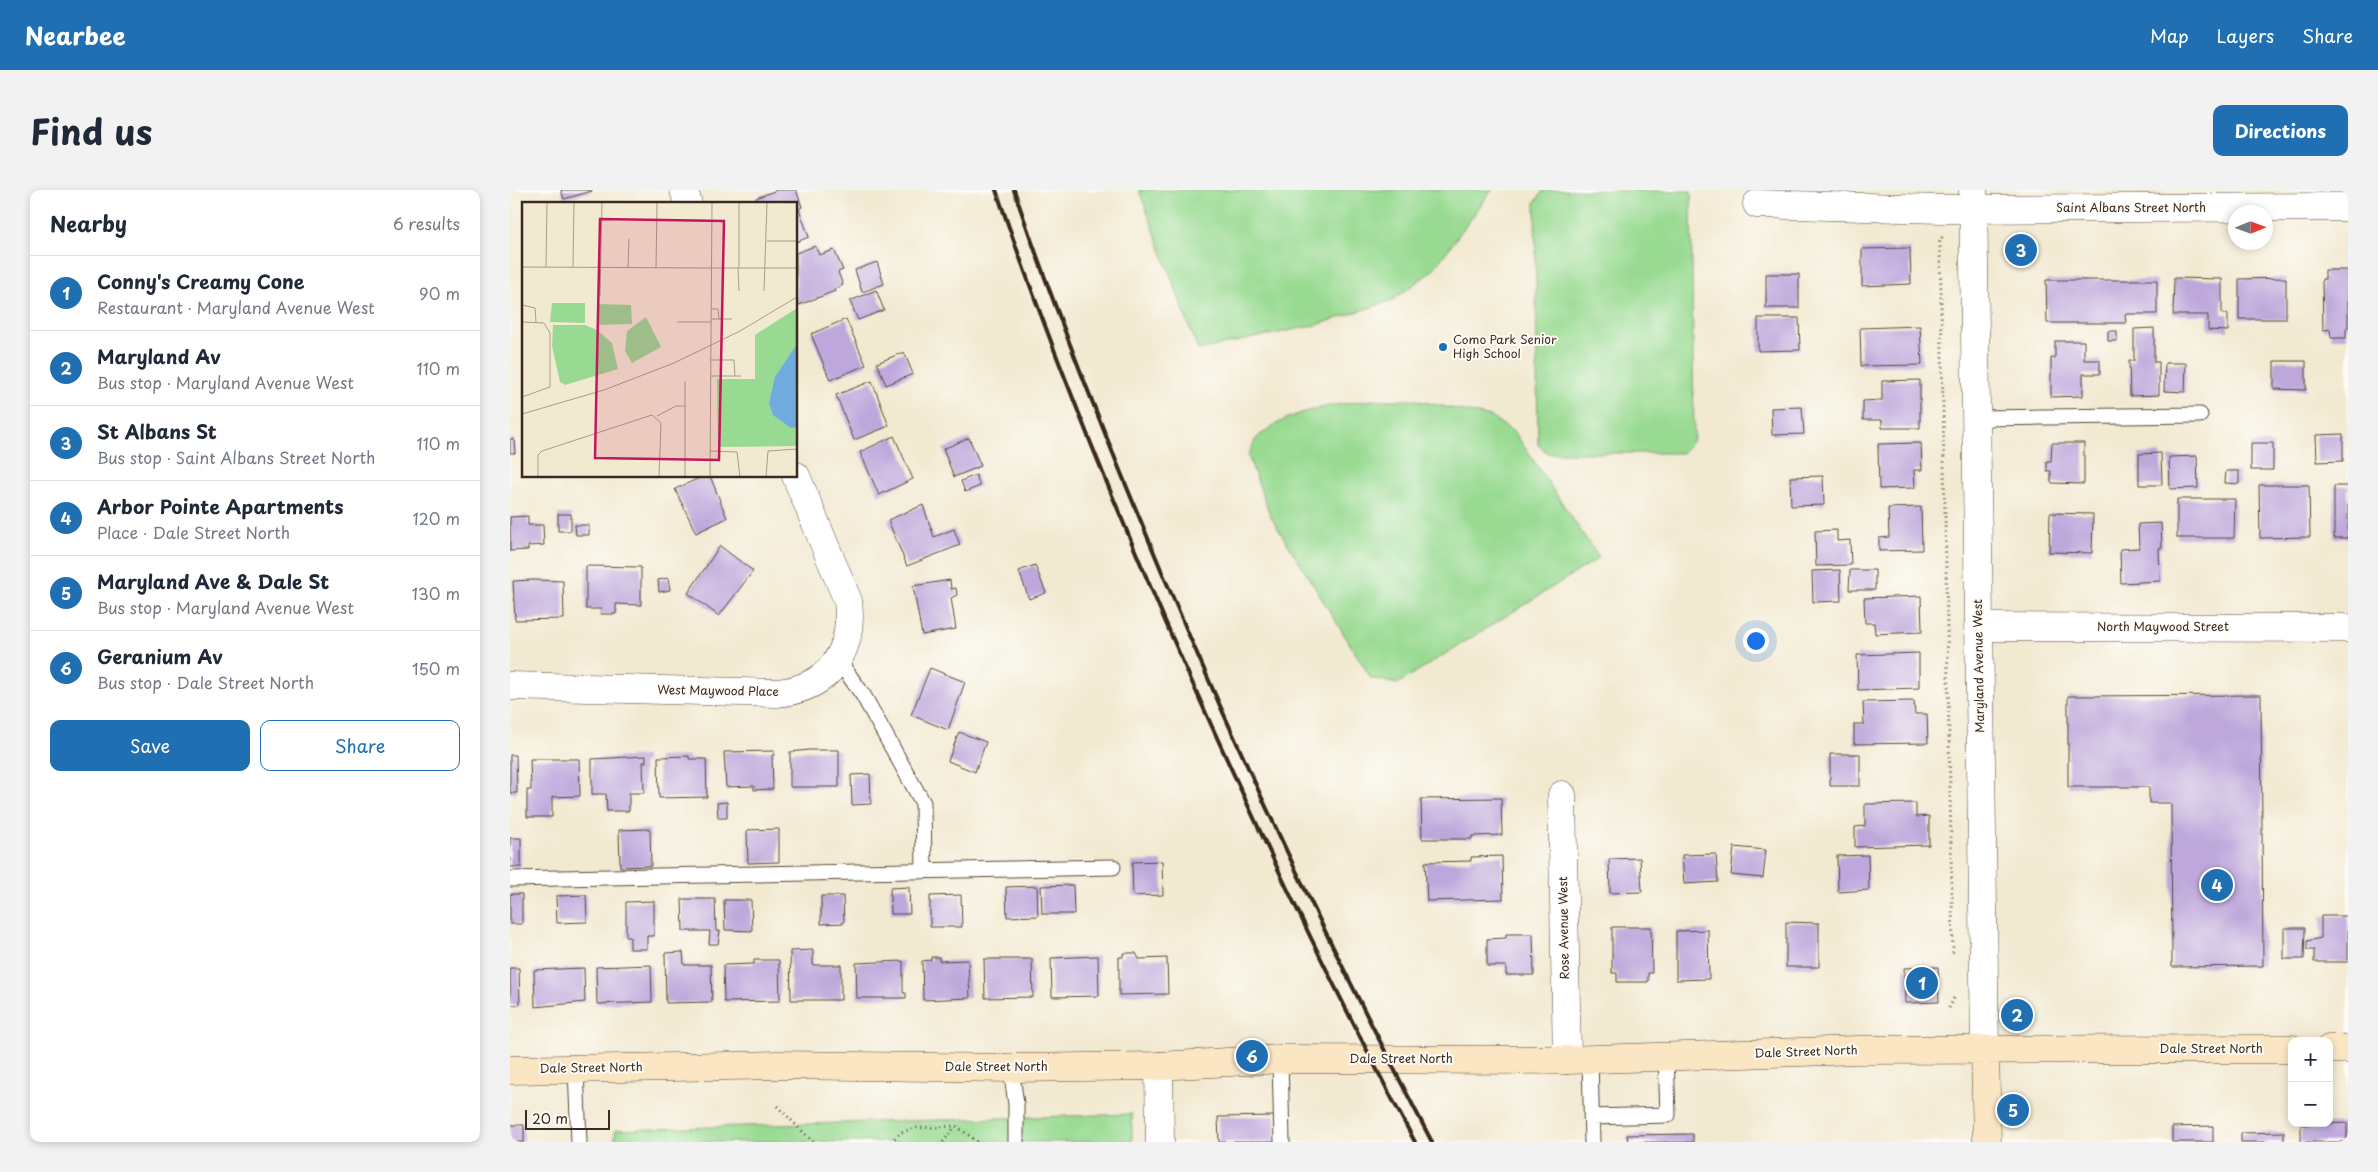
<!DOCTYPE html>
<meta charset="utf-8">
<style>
body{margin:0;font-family:"Playpen Sans",sans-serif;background:#f2f2f3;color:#1f2937}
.controls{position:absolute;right:15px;bottom:15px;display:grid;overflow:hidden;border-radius:10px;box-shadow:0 2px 8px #0003}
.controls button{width:45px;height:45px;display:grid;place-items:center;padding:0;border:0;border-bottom:1px solid #e0e1e3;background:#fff;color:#1f2937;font:25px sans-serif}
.compass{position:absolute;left:1718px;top:15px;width:45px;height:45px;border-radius:50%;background:#fff;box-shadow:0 2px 8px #0003;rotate:89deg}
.scale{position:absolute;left:15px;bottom:12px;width:85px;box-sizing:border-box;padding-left:5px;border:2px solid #3b2a1e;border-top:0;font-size:14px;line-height:18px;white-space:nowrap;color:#3b2a1e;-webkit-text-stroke:4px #fdfcf7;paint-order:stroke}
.you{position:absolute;left:1245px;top:450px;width:18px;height:18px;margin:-12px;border:4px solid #fff;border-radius:50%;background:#1a73e8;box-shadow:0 0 0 8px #1a73e833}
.badge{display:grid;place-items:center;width:32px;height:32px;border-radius:50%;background:#1f6fb2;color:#fff;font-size:16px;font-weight:700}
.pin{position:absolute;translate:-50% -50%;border:2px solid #fff;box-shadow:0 1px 5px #0006}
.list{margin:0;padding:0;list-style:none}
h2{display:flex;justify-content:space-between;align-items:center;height:65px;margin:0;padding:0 20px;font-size:21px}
h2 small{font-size:16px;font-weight:400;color:#747a83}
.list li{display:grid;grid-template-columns:32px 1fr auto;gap:15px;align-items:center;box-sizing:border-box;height:75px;padding:0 20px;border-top:1px solid #e0e1e3}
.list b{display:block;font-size:19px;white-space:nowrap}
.list p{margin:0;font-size:16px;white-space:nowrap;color:#747a83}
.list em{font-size:16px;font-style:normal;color:#747a83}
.actions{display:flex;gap:10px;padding:15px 20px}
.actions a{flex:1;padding:11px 0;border:1px solid #1f6fb2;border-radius:10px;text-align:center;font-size:18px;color:#1f6fb2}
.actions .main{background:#1f6fb2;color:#fff}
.map{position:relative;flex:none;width:1838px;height:952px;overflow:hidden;border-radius:10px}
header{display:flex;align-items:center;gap:30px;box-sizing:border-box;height:70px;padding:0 25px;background:#1f6fb2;color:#fff}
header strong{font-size:24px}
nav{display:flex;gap:28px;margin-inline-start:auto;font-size:18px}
.intro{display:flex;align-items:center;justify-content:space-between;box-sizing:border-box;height:120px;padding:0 30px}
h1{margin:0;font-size:35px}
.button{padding:12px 22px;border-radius:10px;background:#1f6fb2;color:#fff;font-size:18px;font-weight:700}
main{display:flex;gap:30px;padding:0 30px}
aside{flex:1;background:#fff;border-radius:10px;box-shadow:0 2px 8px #0003}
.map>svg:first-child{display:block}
</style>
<header>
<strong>Nearbee</strong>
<nav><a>Map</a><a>Layers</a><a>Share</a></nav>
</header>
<div class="intro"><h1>Find us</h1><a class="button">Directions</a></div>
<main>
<aside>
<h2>Nearby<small>6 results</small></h2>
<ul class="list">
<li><span class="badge">1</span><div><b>Conny's Creamy Cone</b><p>Restaurant · Maryland Avenue West</p></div><em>90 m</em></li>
<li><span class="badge">2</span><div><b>Maryland Av</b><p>Bus stop · Maryland Avenue West</p></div><em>110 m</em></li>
<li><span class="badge">3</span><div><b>St Albans St</b><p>Bus stop · Saint Albans Street North</p></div><em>110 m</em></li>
<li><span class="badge">4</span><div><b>Arbor Pointe Apartments</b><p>Place · Dale Street North</p></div><em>120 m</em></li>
<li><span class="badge">5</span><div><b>Maryland Ave &amp; Dale St</b><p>Bus stop · Maryland Avenue West</p></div><em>130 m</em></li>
<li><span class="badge">6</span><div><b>Geranium Av</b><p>Bus stop · Dale Street North</p></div><em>150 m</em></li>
</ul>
<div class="actions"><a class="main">Save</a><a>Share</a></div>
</aside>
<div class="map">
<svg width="1838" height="952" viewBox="0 0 1838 952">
<rect width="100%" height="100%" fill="#fdfcf7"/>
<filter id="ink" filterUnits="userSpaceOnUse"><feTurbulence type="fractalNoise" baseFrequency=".02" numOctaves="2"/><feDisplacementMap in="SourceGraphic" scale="10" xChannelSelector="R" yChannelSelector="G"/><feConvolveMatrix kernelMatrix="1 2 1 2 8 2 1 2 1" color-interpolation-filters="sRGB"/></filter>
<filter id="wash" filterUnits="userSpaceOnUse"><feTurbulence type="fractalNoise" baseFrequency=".0096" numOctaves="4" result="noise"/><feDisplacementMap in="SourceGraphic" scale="20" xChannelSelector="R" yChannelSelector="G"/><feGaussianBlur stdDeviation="1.12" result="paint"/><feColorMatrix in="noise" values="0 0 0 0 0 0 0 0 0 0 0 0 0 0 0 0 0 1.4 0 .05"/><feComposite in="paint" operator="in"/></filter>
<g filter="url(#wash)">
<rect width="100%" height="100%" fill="#f2e9d1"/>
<!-- green -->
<path fill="#98da91" stroke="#6a8258" d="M629,0H982L923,80L883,110L810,134L688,160Z
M1034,0L1181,1L1184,249L1173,263H1038L1028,255L1025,12Z
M863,210H905L981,227L1005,243L1089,368L887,494L861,488L761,327L738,266C741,260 744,250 749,246C781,219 823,215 863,210Z
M622,924V952H105V940Z"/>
<g id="blocks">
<!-- building -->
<path fill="#bea7db" d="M51,0H82V1L54,9Z
M267,0H286L292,17L289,19L299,47L286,52V14H248L246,8Z
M305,56L309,65L324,60L333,80L328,82L333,95L324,99L325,101L289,115L286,109V63Z
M1400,58L1401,94L1352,96V59Z
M367,72L374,94L352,102L345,80Z
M1815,80H1838V138H1836V148H1821L1820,139L1813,140L1812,89H1815Z
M1256,84H1289V118H1256Z
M1664,88L1712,89V124H1718V141L1698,140V125H1663Z
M1776,88V129H1729V89Z
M1536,90H1647V124H1615L1616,133H1537Z
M366,100L374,120L348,130L340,111Z
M1248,128H1289L1290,160L1248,161Z
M336,129L356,175L320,190L301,144Z
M1410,136L1412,175L1351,176L1350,138Z
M1644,138V172H1649V205L1620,206L1619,171H1624V139Z
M1598,141H1607V151H1598Z
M1545,151H1574V170H1590V184H1573V206L1541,207V168H1545Z
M394,162L403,184L376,195L367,173Z
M1764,171H1796V200L1764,199Z
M1655,173H1676L1675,202L1654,201Z
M1410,190V238H1372V230H1353V211L1372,210V191Z
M362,191L379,236L344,250L326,205Z
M1292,217L1294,244L1262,245L1261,218Z
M1833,244V271L1807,272L1806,245Z
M384,246L403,289L369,305L350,262Z
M459,248L471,276L444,287L433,259Z
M0,249H4L5,263H0Z
M1411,253L1412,280H1404L1405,298L1369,299L1368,254Z
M1542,253H1574V294L1541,293V281H1537V271H1541Z
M1741,253H1763V280H1741Z
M1651,263L1652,295H1629V264Z
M1687,266L1688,298L1660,299L1659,267Z
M1716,281H1729V294L1715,293Z
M466,285L470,296L455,302L451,291Z
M194,286H200L217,328L186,343L165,299Z
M1313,286L1314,315L1281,316L1280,287Z
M1749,295H1799L1800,347L1750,348Z
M1824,296H1838V348H1824Z
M1667,309H1725L1724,348H1667Z
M413,315L424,347L444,339L450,355L397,376L378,330Z
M1411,317L1412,360L1369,361V348L1379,347L1378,318Z
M1540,323L1583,324L1582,363L1539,362Z
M48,324H61V341H48Z
M18,326V335H33L34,355L18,356V360L0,361V327Z
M1651,333L1652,358H1649L1650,391L1611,393L1610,359L1629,358L1628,334Z
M65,335H79V345H66Z
M1327,340V351L1340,350L1341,375L1306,376L1305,341Z
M210,356L243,381L209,426L178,403Z
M525,375L536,403L519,409L509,381Z
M76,376L131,377V415L106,414V424H90L91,419H76Z
M1330,380L1331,411L1303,412L1302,381Z
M1340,380H1365V400H1339Z
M158,388L160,400L149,402L148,390Z
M23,390L53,391L54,429L5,430L3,391Z
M440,390L441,399L446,398L447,405L441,408L446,439L412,445L403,396Z
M1411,406L1412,442L1365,444L1364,433H1355L1354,408Z
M1409,463V498L1348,500L1347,465Z
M420,478L455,492L438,540L401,525Z
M1751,505L1753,776L1662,777L1661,613H1639V597H1558V506Z
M1404,511L1405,524H1417L1418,553L1344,554V534H1354L1353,512Z
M449,542L476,552L465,582L438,571Z
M299,560H329V597H280V562Z
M264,561V565H262L263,599L244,600V596L216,597L214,562Z
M1320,564H1350V596H1320Z
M0,565H6L7,603H0Z
M136,566V572H133L134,603H119V621H97L96,604H82V569Z
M179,566V569H196L197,607L149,608L148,567Z
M20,569H69L70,606L42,607V627H17V600H21Z
M360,584L361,614L342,615L341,585Z
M991,608L992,645L962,646V649H912L911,609Z
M217,612V628H208L207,613Z
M1406,613V627L1419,626V655L1345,657V637L1355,636V614Z
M140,639L141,676L110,677L109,640Z
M269,639V672L238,673L237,640Z
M0,648H11V677H0Z
M1224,657L1256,660L1253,688L1221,685Z
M1206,664L1208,692L1174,694L1172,665Z
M1358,665L1359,700L1328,702L1327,666Z
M992,666L993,709L917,711L915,672L961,671V667Z
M1130,668L1132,702L1100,703L1099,669Z
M652,671L653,705L623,706L622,672Z
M563,695L564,724H532L531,696Z
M527,696L528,726L497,727L496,697Z
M399,697L400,724H381L380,698Z
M0,704H12V734H0Z
M76,705L77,732L47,733L46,706Z
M451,705L452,737H420V706Z
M311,706H333L334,733L311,734Z
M172,709H205L206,741H210L208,754H199L200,741H173Z
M214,710H241L242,741L215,740Z
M144,711V746H137V759H120V747H116V712Z
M1811,726H1838V772H1804V760H1797V751L1811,748Z
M1276,732L1309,733V777H1276Z
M1102,737H1141L1142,783H1138V792H1107V783H1102Z
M1774,738H1795L1794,769H1774Z
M1198,740L1199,789L1166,790V741Z
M996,744H1023L1024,785H996V776H977V749L996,748Z
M303,760V775H331V810H281L280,761Z
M173,762L174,775H201L202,812L156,813L155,763Z
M613,763H626L629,769L657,768L658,804L609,805V767H613Z
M588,766L589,806L542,807L541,768Z
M421,767H429V771L458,770L460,808L413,810L412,771L421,770Z
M474,769H522L523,807L475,808Z
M244,770H269L270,811L214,812L213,775L244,774Z
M393,771V803H396V808H347L346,773Z
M141,775L142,812L87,814L86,777Z
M1428,777L1429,812L1395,813L1394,778Z
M0,778H9L10,815H0Z
M74,778L75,812L25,817L24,780Z
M765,926V952H709L708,927Z
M1837,933V952H1791V935Z
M0,935H14V952H0Z
M1703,936V952H1662V937Z
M1774,942V952H1731V943Z
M1183,944V952H1118L1117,945Z"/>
</g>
</g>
<g filter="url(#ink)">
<use href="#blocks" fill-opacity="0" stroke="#564739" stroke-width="1"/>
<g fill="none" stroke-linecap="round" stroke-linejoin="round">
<!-- service casing -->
<g stroke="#564739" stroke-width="17">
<path id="service" d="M1466,228L1690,225
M328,470L353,505L413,613L414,680
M0,689L603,677
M770,869L772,952
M1080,869L1082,952
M501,878L506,914V952
M66,879L69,952
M1081,927L1158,925L1156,867"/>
</g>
<!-- minor casing -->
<g stroke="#564739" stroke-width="29">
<path id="minor" d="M174,0L178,14
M1247,14L1431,19L1838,17
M1468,437L1838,438
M0,496L267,503C320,498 344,462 338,411L286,286
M1052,605L1057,870
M649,876L650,952"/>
</g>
<!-- tertiary casing -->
<g stroke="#564739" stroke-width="29">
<path id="tertiary" d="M1463,0L1475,860"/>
</g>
<!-- secondary casing -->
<g stroke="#564739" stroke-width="29">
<path id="secondary" d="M1819,859H1838
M1475,860L1477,952
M0,880L268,875L501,878L649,876L770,869L1057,870L1347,860L1782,859"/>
</g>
<!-- path -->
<path stroke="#564739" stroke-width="3" stroke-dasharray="1 4" stroke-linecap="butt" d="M1432,47L1430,52L1443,765
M1439,818L1445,806
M267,916L303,952
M381,952L391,942L405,938L446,936L468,952
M433,952L445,937"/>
<!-- service -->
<use href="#service" stroke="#fff" stroke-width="15"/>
<!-- minor -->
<use href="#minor" stroke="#fff" stroke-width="28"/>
<!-- tertiary -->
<use href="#tertiary" stroke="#fff" stroke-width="28"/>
<!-- secondary -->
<use href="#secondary" stroke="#fbe6c4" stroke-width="28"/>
<!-- rail -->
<path stroke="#3b2a1e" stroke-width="4" d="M486,0C541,160 605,317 673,472C745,634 821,796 905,952
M504,0C540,107 582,213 625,317C714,534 813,745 922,952"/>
</g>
</g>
<!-- markers -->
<circle fill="#1f6fb2" stroke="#fdfcf7" stroke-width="2" cx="933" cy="157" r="5"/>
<g text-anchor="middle" stroke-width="4" stroke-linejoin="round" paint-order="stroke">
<!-- street labels -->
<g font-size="12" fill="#3b2a1e" stroke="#fdfcf7">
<text x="1621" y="22">Saint Albans Street North</text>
<text x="1653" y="441">North Maywood Street</text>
<text transform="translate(1469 476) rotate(-91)" y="4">Maryland Avenue West</text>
<text transform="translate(208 501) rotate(1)" y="4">West Maywood Place</text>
<text transform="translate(1054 738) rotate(-91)" y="4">Rose Avenue West</text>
<text x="1701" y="863">Dale Street North</text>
<text transform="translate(1296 862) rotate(-2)" y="4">Dale Street North</text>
<text x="891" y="873">Dale Street North</text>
<text x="486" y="881">Dale Street North</text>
<text transform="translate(81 878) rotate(-1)" y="4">Dale Street North</text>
</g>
<!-- poi labels -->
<g font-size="12" fill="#3b2a1e" stroke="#fdfcf7" text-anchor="start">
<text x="943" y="154">Como Park Senior<tspan x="943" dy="14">High School</tspan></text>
</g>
</g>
<!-- overview -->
<g transform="translate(12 12)">
<rect width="275" height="275" fill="#f2e9d1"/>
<path d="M30,101H63V121L28,120ZM76,102L109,103L110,122L77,123ZM275,106V244L196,245L195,177H233V133ZM124,115L139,145L110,161L103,149L105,129ZM31,123H63L75,128L90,141L96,167L43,183L38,180L30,144Z" fill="#98da91"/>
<path d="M275,142V225L269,226L251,213L247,201L253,175Z" fill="#70abe0"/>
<path fill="none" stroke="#a99d89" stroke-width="1" d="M245,39H275M0,65L189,66M24,65L25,0M51,65L52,0M106,66L107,37M134,66L135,0M189,66H275M216,66L217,89M217,66V0M242,89L245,0M78,94L80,0M0,103L13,106L14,120M189,107H196L197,117M189,117H210M0,120L22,121L28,131V185L0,195M155,120H189M188,158H212L213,174M189,174H219M163,179V275M0,212L82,188L152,161L218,129L275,95M135,214L154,204H163M188,249L215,250L218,275M16,275V253L20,249L130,213L139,221L137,275M188,275L190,0M244,275L246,249L275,247"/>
<path fill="#c2185b" fill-opacity="0.15" stroke="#c2185b" stroke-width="2.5" d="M78,17L202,19L197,258L73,256Z"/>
<rect width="275" height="275" fill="none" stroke="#3b2a1e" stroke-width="2.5"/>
</g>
</svg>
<div class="controls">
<button>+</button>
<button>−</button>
</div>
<svg class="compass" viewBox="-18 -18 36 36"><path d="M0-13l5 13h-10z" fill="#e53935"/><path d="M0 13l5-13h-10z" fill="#747a83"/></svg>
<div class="scale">20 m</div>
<div class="you"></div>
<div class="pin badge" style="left:1412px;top:793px">1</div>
<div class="pin badge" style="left:1507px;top:825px">2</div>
<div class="pin badge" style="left:1511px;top:60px">3</div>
<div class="pin badge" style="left:1707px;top:695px">4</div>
<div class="pin badge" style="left:1503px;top:920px">5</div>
<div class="pin badge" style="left:742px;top:866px">6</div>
</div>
</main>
